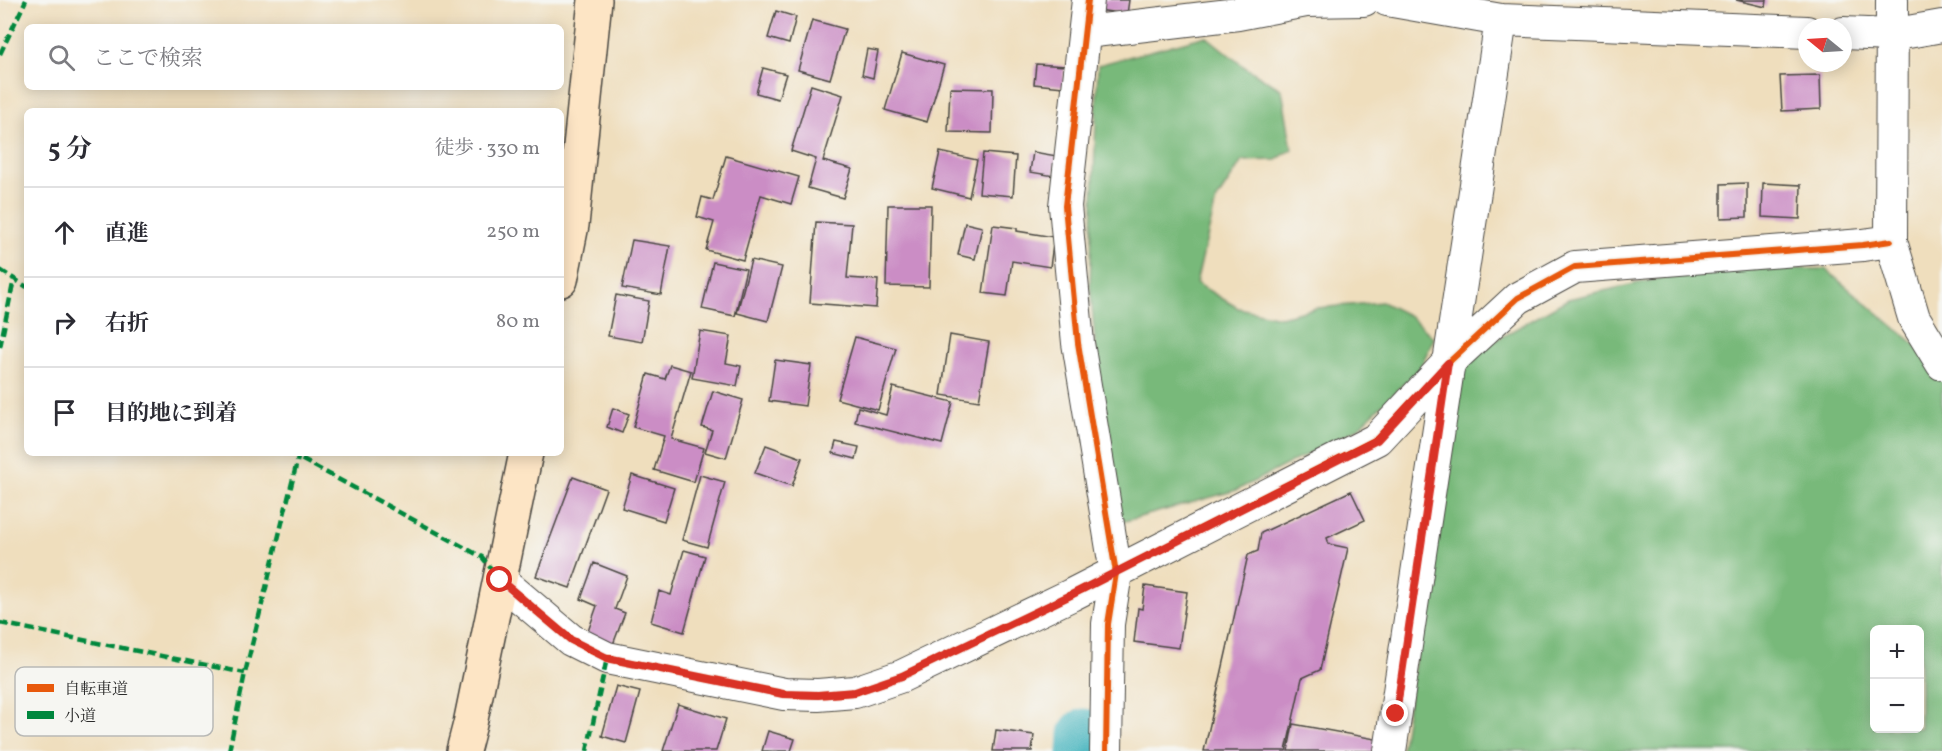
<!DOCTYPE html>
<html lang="ja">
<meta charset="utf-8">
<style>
body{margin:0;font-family:Vollkorn,"Noto Serif JP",serif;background:#f7f7f7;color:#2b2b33}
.controls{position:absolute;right:18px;bottom:18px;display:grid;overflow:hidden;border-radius:9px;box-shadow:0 3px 15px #0003}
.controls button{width:54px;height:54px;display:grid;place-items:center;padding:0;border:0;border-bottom:2px solid #e1e1e2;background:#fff;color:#2b2b33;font:30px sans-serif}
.compass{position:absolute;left:1798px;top:18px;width:54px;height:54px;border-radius:50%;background:#fff;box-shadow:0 3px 15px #0003;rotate:288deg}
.stop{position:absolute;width:18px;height:18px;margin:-14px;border:4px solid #d93025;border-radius:50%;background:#fff}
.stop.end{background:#d93025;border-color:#fff;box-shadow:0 2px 6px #0008}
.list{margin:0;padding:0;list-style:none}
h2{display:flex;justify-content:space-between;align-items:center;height:78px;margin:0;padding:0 24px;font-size:26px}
h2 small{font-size:20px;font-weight:400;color:#7c7c81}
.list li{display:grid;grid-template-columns:39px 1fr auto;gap:18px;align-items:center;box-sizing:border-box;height:90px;padding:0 24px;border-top:2px solid #e1e1e2}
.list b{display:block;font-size:22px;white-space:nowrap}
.list em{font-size:20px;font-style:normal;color:#7c7c81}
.icon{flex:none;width:33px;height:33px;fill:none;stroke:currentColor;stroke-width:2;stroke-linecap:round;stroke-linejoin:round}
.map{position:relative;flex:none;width:1942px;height:751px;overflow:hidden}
.search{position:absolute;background:#fff;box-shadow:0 3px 15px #0003;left:24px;top:24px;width:540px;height:66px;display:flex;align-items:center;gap:15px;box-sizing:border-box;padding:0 21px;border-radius:9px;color:#7c7c81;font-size:22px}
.panel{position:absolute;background:#fff;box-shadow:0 3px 15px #0003;left:24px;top:108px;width:540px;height:348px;border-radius:9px}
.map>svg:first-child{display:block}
</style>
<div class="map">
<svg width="1942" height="751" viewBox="0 0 1942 751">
<rect width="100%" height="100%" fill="#f6f6f2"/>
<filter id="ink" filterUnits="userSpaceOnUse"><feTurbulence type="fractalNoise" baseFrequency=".0167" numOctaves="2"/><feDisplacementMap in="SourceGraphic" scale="12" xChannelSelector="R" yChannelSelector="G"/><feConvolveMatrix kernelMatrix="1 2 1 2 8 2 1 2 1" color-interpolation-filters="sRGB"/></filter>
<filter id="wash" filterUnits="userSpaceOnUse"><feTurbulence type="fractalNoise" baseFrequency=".008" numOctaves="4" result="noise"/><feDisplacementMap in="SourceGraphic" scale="24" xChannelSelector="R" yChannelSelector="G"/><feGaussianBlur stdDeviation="1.35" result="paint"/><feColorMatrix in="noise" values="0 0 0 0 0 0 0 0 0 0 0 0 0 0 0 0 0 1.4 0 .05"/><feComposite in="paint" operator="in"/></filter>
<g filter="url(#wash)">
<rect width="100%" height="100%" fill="#efdebd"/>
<!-- forest -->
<path fill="#78b97a" stroke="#527252" stroke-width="1.5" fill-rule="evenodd" d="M1206,36L1243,66L1282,90L1292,149L1276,160L1242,161L1216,201L1196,283L1238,308L1280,317L1317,308L1382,302L1410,316L1434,338L1420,368L1357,429L1237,490L1111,525L1090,284L1098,65Z
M1705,268L1825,269L1929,356L1942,381V751H1401L1463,359L1568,299ZM1874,630H1920V728H1874Z"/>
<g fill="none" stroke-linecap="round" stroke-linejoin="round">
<!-- river -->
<path stroke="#45b4be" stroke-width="51" d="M1083,751L1084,734"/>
</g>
<g id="blocks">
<!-- building -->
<path fill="#cb8dc5" d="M1092,0H1129L1127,14L1090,9Z
M1736,0H1767L1766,7Z
M776,11L796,17L789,44L768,38Z
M812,20L845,29L830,79L798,70Z
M867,49L878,51L873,78L862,75Z
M902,53L944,65L927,122L885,110Z
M1036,64L1065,66L1063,87L1034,84Z
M763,68L786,74L778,99L756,93Z
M1820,75L1821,109L1782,111L1780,76Z
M811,85L843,95L823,161L852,169L843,198L808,188L816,159L791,151Z
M950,88L993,89L992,133L948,132Z
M940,152L977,160L969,197L932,188Z
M1033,152L1057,156L1054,176L1030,172Z
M983,153L1016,156L1013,196L979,193Z
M726,156L799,177L791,204L761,195L743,260L706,250L714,222L697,217L702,197L713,200Z
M1747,183V217L1721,218V184Z
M1763,183L1801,185L1800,219L1762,217Z
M888,205H931L929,287L886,286Z
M816,222L852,224L847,278L878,280L876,308L810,303Z
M965,223L982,227L975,259L958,255Z
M993,225L1017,228V231L1054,237L1050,267L1012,261L1007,296L983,293Z
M632,240L670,246L661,295L622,288Z
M751,260L782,267L768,321L737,313Z
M713,262L746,269L735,316L702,309Z
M616,295L649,301L642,342L608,336Z
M700,331L731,336L726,363L741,366L737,386L692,378Z
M950,335L989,342L979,401L941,395Z
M855,337L896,348L878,410L837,399Z
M775,360L811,365L805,406L769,401Z
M670,365L691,371L671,439L704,448L694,482L654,470L664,436L633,427L648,374L665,379Z
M893,387L953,402L942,444L855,422L858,407L886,415Z
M713,391L743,400L726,458L705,452L712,430L702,427Z
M613,408L629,414L622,433L607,427Z
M836,442L859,447L856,459L833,453Z
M766,445L802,458L792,486L755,473Z
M632,475L674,488L664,521L622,508Z
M700,475L725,482L707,547L682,540Z
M573,477L606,489L570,588L536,576Z
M1351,491L1365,520L1327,538L1329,544L1348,548L1320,670L1302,678L1286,751H1204L1248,555L1258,551L1261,533Z
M684,550L705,556L684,632L651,622L659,591L671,595Z
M594,563L627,576L615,609L625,613L612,647L586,637L597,606L581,599Z
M1145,586L1187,592L1179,648L1134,642L1138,608L1142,609Z
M616,686L640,692L626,743L602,736Z
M678,704L726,719L716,751H663Z
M1293,724L1381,740L1379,751H1288Z
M996,730L1034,735L1032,751H993Z
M768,731L795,739L791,751H762Z"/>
</g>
</g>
<g filter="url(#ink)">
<use href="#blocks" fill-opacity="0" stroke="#484641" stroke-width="1.5"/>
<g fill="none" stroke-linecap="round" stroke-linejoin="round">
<!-- street casing -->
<g stroke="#484641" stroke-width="34">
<path id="street" d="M1088,0L1065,206L1078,343L1116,573L1108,624L1106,751
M1387,0L1501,20L1807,32
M1892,0L1891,241L1914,318L1942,364
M1086,32L1238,14L1306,1L1364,0
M1843,33L1891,35L1942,26
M500,580L571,640L607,658L784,694L818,695L855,692L902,676L1071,595L1377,439L1448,363L1518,298L1575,267L1863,245L1891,241
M1390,751L1501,20"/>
</g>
<!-- secondary casing -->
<g stroke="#484641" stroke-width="36">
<path id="secondary" d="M561,280L572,225L595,0
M463,751L470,724L526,453"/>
</g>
<!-- street -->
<use href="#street" stroke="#fff" stroke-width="32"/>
<!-- secondary -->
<use href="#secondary" stroke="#fde5c5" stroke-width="33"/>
<!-- quiet -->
<path stroke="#00873e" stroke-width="4.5" stroke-dasharray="9 4.5" stroke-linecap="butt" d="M0,54L26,0
M0,270L27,287
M0,347L14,279
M290,453L482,557L500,580
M0,623L245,673
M229,751L245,673L298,458
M587,751L607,658"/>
<!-- cycleway casing -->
<g stroke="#f6f6f2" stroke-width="10">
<path id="cycleway" d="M1088,0L1065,206L1078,343L1116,573L1108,624L1106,751
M500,580L571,640L607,658L784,694L818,695L855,692L902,676L1071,595L1377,439L1448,363L1518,298L1575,267L1863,245L1891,241"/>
</g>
<!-- cycleway -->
<use href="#cycleway" stroke="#e8590c" stroke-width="6"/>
</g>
</g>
<g fill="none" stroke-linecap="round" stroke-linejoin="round" filter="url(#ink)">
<!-- route -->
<path stroke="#d93025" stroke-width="8" d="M500,580L571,640L607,658L783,694L818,695L855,692L902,676L1071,595L1377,440L1448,363L1396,714"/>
</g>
<!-- legend -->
<rect x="15" y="667" width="198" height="69" rx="9" fill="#f6f6f2" stroke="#b9b9b6" stroke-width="1.5"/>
<rect x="27" y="684" width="27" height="8" fill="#e8590c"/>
<rect x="27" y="711" width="27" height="8" fill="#00873e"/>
<g font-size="16" fill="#2b2b2b">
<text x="64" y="694">自転車道</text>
<text x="64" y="721">小道</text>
</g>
</svg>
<div class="controls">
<button>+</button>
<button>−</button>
</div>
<svg class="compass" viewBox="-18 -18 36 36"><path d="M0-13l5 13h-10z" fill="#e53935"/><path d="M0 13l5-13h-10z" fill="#7c7c81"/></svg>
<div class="stop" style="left:500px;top:580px"></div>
<div class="stop end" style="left:1396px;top:714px"></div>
<div class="search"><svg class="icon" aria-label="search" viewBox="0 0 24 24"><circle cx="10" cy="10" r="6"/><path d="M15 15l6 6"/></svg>ここで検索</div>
<section class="panel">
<h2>5 分<small>徒歩 · 330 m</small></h2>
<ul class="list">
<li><svg class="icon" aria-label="ahead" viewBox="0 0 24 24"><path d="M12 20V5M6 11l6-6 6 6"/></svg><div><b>直進</b></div><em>250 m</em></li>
<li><svg class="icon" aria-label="right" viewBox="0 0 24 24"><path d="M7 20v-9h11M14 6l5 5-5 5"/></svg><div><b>右折</b></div><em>80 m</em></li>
<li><svg class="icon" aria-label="arrive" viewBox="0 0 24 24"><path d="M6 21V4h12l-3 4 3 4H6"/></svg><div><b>目的地に到着</b></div></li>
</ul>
</section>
</div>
